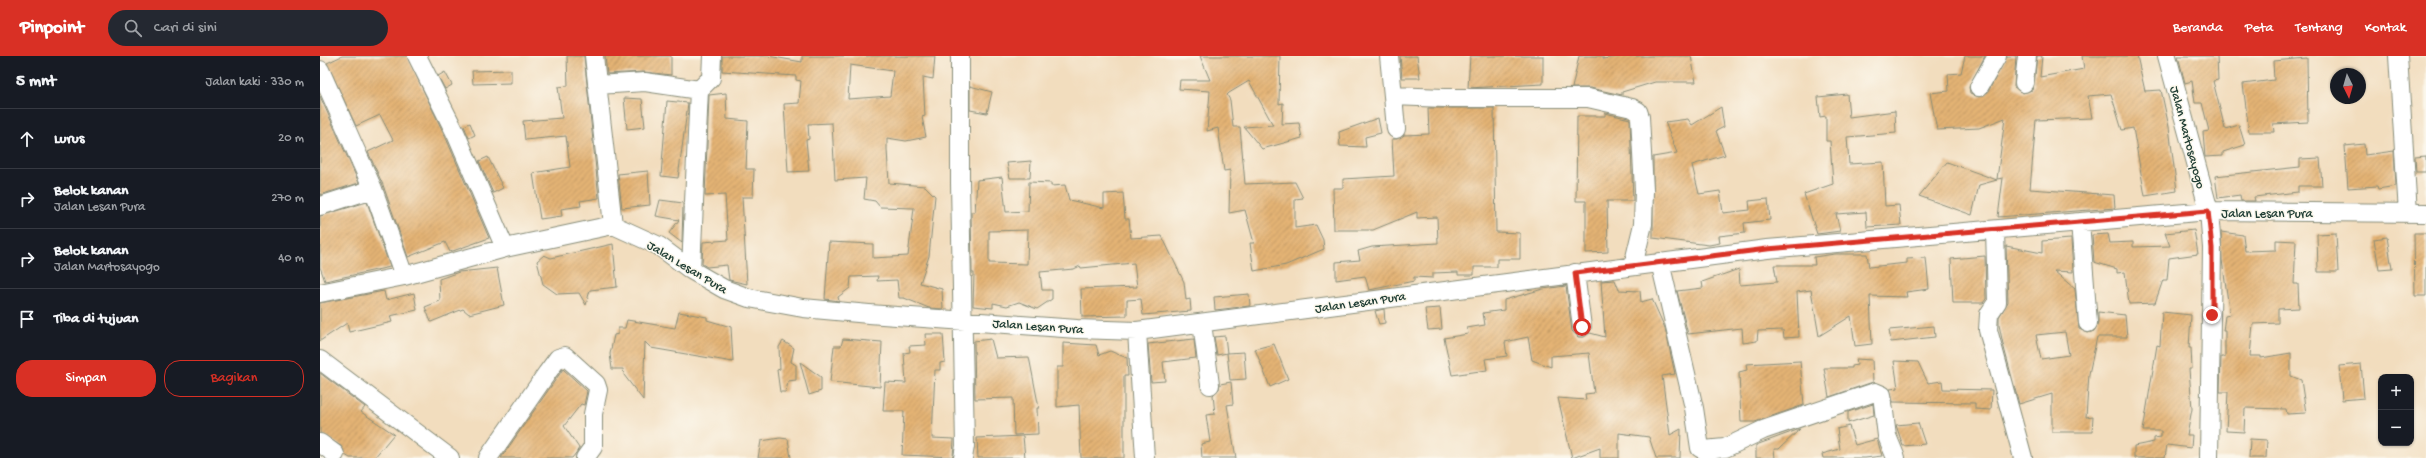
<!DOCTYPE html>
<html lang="id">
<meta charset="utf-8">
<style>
body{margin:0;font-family:"Gochi Hand",sans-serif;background:#242831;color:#f1f3f6}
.controls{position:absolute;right:12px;bottom:12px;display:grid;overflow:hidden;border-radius:8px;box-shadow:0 1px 3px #0004}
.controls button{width:36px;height:36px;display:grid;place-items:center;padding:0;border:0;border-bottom:1px solid #363941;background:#171b24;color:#f1f3f6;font:20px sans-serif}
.compass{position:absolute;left:2010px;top:12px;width:36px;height:36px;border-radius:50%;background:#171b24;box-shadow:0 1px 3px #0004;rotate:175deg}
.stop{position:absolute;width:12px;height:12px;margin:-9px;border:3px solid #d93025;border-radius:50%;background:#fff}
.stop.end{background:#d93025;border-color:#fff;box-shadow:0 1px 4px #0008}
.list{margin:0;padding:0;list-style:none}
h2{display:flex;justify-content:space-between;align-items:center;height:52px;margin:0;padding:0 16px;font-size:17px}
h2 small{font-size:13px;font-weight:400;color:#9ea1a6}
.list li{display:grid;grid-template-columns:26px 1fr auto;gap:12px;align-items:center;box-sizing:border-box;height:60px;padding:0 16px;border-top:1px solid #363941}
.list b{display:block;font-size:15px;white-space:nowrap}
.list p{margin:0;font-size:13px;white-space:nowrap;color:#9ea1a6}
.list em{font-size:13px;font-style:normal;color:#9ea1a6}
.actions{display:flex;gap:8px;padding:12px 16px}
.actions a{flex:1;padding:9px 0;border:1px solid #d93025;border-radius:16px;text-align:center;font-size:14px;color:#d93025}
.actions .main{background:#d93025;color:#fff}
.icon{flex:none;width:22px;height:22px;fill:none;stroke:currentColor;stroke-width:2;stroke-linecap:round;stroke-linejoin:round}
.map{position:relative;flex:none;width:2106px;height:402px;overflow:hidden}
header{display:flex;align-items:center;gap:24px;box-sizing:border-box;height:56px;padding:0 20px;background:#d93025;color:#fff}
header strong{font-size:19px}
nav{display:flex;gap:22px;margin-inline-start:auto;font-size:14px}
.search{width:280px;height:36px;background:#242831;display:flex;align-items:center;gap:10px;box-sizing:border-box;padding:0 14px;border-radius:22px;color:#9ea1a6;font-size:15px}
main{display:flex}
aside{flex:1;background:#171b24}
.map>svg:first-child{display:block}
</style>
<header>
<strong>Pinpoint</strong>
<div class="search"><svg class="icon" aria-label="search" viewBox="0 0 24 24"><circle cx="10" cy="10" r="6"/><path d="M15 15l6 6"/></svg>Cari di sini</div>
<nav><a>Beranda</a><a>Peta</a><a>Tentang</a><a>Kontak</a></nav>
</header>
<main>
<aside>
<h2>5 mnt<small>Jalan kaki · 330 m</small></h2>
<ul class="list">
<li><svg class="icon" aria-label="ahead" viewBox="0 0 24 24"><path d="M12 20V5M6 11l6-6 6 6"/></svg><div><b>Lurus</b></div><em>20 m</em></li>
<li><svg class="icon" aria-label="right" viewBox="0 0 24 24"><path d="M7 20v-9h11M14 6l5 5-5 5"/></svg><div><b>Belok kanan</b><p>Jalan Lesan Pura</p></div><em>270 m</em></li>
<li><svg class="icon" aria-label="right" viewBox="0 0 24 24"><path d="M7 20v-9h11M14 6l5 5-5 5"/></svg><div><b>Belok kanan</b><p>Jalan Martosayogo</p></div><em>40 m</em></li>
<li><svg class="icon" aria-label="arrive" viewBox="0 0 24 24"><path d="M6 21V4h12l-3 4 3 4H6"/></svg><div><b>Tiba di tujuan</b></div></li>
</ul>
<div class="actions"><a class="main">Simpan</a><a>Bagikan</a></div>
</aside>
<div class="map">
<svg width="2106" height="402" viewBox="0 0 2106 402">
<defs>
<pattern id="building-hatch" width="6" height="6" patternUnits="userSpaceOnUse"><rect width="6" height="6" fill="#e4b375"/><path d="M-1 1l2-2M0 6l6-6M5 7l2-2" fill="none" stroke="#b89361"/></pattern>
</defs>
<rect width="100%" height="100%" fill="#fbf7ec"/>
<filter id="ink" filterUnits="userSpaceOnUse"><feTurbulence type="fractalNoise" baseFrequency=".025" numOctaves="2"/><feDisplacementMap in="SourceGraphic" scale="8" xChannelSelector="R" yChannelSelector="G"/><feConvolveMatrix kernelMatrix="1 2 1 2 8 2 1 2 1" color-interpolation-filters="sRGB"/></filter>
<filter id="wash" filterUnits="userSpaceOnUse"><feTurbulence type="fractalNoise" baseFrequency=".012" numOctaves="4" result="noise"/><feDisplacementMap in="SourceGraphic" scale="16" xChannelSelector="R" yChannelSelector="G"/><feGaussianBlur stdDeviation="0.9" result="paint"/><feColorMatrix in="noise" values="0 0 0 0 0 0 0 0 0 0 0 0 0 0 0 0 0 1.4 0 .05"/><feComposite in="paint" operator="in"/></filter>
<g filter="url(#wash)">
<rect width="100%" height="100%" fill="#f2ddbe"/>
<g id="blocks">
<!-- building -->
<path fill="url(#building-hatch)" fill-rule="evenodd" d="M22,0H87L126,82L169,182L130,196L125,186L88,201L63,129L48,96L73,84L60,59L36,70L7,7Z
M247,0H264L279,142L260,145L261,150L241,153L242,160L220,163L213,117L250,111L246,80L205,84L203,65L242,62L238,31L248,30Z
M285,0H351V19L324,16L287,18Z
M402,0H448L482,6V0H615L613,23L603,21L605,60L602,61L606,81L586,85L567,82V94L569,127L605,130L615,140L609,200L600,227L622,233L623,253L609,252L584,242H579L577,224L557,225L558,220L531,221L530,232L518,241L519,245L505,243L509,186L553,188V202L588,200L594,152L560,151L555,145L544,143L546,122L515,124L512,67L488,68L489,83L486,84L489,115L468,116L464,48L479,47L481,25L476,24V20L402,15ZM530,9L573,15L570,40L528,43Z
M880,0H960L959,48L963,47L962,68L979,67L982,82L942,93L924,71L953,69L929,25L909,37L907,39L910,44L913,71H920L925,128L975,126L983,142L975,143V172L996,169L1003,184L1004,193L966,209L934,215L930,187H934L925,154L909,157L910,114L904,115L898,72L887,75L890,35L859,33L860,24H890Z
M1080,0H1097L1100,22H1082Z
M1150,0H1223V28L1148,32Z
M1259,0H1283V3L1304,0H1371L1376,26H1335L1302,36V39L1270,32H1252Z
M1645,0H1665L1649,31L1650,37L1659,41L1668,36L1687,0H1696L1694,31L1703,37L1712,34L1714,29L1717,0H1722L1720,21L1764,13L1762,0H1817L1825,35L1841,34L1849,71L1857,135L1825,140L1813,72L1802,74L1791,38L1768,40L1772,62L1716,64L1710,133L1794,139L1795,152L1678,161L1683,122L1677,123L1685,62L1659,72L1617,74L1610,37L1629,35L1628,18L1641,17Z
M1858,0H1897L1898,24L1893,25L1905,73L1919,69L1925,89L1903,96V100L1885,101L1883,76L1889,75L1882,47H1875L1872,25L1865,27Z
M1987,2L1988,66L1953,68L1954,76H1929L1923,28L1954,24L1953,5Z
M191,14V27L153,28L152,15Z
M125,16L132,29L125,33L118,20Z
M650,30L672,36L667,57L650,54Z
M406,37L407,63L428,65L426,113H434L433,141H422L427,228L409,224L407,209L387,211L382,208L383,186L408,184L405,139L385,140L389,39Z
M1527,38L1529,61L1575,55L1576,77L1527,81L1529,108L1563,106L1565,150L1579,149L1581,169L1547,171L1546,156L1516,158L1520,175L1497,178L1484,138L1513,128L1510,85H1506V60L1500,61L1498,41Z
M0,40L39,127L0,139Z
M304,42L322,43L325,71L307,73Z
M347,45L368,47L358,122L341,120Z
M1401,51L1404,71L1396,75L1405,99L1372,109L1379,138L1400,135L1403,157L1430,154L1429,145L1448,143L1450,164L1424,167L1425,177L1399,180L1400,187L1389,189L1333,182V101L1357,97L1345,66L1368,63L1372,69Z
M1108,52H1174L1176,176L1200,177V203H1177V211H1154V219H1138V216L1113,217V222L1094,221V225L1049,234L1045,220L1016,224V206L1040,204L1038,195L1052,191L1118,187L1117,161L1097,162V156L1053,174H1014L1013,132H1023V123L1074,120L1072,83H1077L1084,79L1109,78Z
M1285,57L1310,63L1313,145H1287L1288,196L1266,197V145H1256L1257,60H1285Z
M1058,62L1061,77L1045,81L1046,91L1020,90L1019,76Z
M150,67L155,79L149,82L144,70Z
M2044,88L2045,99L2074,95L2076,130L2058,133L2057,130L2028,132L2025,90Z
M2106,100V116H2096L2095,101Z
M168,101L183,132L173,137L159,105Z
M2000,102L2002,130H1978V136L1934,141L1935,145H1921L1920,139L1898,142L1895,120L1980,111V103Z
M711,105L710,122H690L687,107Z
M1627,106L1677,124L1659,129L1652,159L1599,140Z
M328,115L330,149L302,152L298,118Z
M682,121L686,156L708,155L709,126L731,127V130L745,129L749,144L784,152V138L803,137L805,163H809L811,182L842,180L864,226L866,244L870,243L871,255L823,259L821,243L807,244V260L762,261L761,233L817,231L814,207L761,212L760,210L754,213L720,216L722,234H732V243L717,253L699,246L687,250L673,247V252L653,250L654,217H652L651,156H655L657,124ZM708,174L707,208L669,207V175Z
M340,144L363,147L362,187L349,177L359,164L336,160Z
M47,146L70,211L5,225L0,211V160Z
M1874,174L1878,198L1849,202L1847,224H1843L1835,247L1809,248L1805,216L1797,217V213L1774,206L1772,179L1788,178L1790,187L1813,186V191L1850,190L1845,177Z
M1901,176L1923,179L1925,195L1956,194V184L1976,185L1974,228H1978L1979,252L1958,253V267L1933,268L1930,300H1941V302L1971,297V320L1981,324L1986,357L1967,358L1966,353L1925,352L1924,376L1906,375L1908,336H1900L1901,301H1905V275H1903L1905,260L1910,259L1902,204Z
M2016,177L2018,216H1998L1997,178Z
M2094,177H2106V240H2095Z
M2067,181L2072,213L2059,214L2054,183Z
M1751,183L1753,216L1734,215L1755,233L1759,273L1768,277L1774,275L1778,267V256L1805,259L1807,281H1777L1769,318L1766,361L1773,360L1772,376H1732V338L1699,348L1683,288L1679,269V261L1688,246L1686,190L1722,197V185ZM1745,276L1749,299L1721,303L1716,279Z
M293,188L297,231L270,234L266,249L259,237L237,238L223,228L217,205L224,199L231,202Z
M1515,198H1547L1549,211L1587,207V203L1606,202L1609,233L1586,236L1587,241L1550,240L1552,288L1535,290L1531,260L1499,280L1491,234L1477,236L1479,281L1464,282L1463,274L1438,275L1437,285L1423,287L1422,272L1368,278L1357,235L1383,232L1382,226L1419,213L1420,229L1457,226L1454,209H1495L1494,201Z
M1665,200L1666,243L1663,247H1633L1631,203Z
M177,212L184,249L149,258L143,253L111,266L105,251L120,245L119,223L139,216Z
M1295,224L1299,234L1320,235L1321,246L1332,243L1345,272L1355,318L1342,320L1350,379L1361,373L1360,402H1336L1329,381L1299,377V402H1280V392L1252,402L1238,342L1266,344L1265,338L1274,337L1269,297L1231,300V311L1212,304L1208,281L1185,286L1187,300L1165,303L1167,314L1132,319L1124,282L1148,278L1147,272L1165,269L1163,257L1184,254V244L1223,233L1246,230L1252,275L1258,281H1264L1270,277L1285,281L1281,225Z
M64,235L66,244L94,237L97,254L70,260L72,266L29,276L27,267L0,285V247Z
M929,238L930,250L895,254L894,241Z
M1120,252L1122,273L1108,274L1105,253Z
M1064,253L1065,267L1059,268L1055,255Z
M359,256L387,261V264L411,271L413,306L331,292L325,286L323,344L304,319L303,313H292L290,298L294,279L298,278V272H305L307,264L355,272Z
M1842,256L1871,259L1869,292H1871L1872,313H1869L1872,353L1867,379H1872L1871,392L1847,389L1845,402H1814V390L1834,386V382L1841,381V375H1823L1837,289L1840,290Z
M1614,270L1615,281L1571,286L1569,274Z
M605,278H623L625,306L620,307V314H615L612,382L634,383L633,401L582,399L584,355H563L565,326L586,327L584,297L590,296L589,290L606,289Z
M905,280L907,297L897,299L894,281Z
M523,283L562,286L560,331L510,326L514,290H521Z
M671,283L676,302L709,301L719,352H717L718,378L694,379L693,342L655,343L654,285Z
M874,283L876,302L843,306L845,325L831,326L828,288Z
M463,285L474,292L471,306L476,309V324L468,325L466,336H460L457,314L460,313L459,291Z
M743,287L776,289L779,299L790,295L807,302L808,320H804V402H761L759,349L737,351V311H743Z
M954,288L968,323L950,331L935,293Z
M924,296L926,323L910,324L907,297Z
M1536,303L1552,304L1553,326L1509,341L1504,312H1532V310L1537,309Z
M1480,305L1484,349L1435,366H1421L1419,316L1427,314L1426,308Z
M1574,305L1598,306L1608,327L1622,325L1623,333L1672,334L1671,354L1655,353V347L1573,346L1570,333L1578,332Z
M480,306L501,321V335L489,339Z
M2041,308L2044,342L2022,344L2019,310Z
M243,313L267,335L264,349L261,348L244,370L259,392L256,397L252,402H181Z
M0,317L45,351L41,356L74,378L54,402H30L25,399L21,390L0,377Z
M911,326L913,348L907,349L916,402H882L881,388L890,386L886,359L895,358L893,339L899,333L900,328Z
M1553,348L1554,359L1528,367V356Z
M1598,367L1605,388L1583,390L1576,369Z
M1529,370L1535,389L1557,383L1562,400L1545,402H1503L1502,398L1520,393L1517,373Z
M1480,373L1459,393H1454L1455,402H1436V389Z
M703,380L705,402H658L657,382Z
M460,382L468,383L471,402H438L441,385Z
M1930,383L1947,384L1946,402H1929Z"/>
</g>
</g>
<g filter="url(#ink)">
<use href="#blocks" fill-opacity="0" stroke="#888d79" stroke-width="1"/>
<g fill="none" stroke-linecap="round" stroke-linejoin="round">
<!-- minor casing -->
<g stroke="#888d79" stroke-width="20">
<path id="minor" d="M97,0L136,78L185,192
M274,0L293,169
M640,0V127L645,390L643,402
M1069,0L1073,40
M1847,0L1889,155L1892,192L1889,402
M2078,0L2088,157
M0,14L53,133L84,220
M1704,27L1707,0
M277,29L325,26L379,34
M1659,31L1677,0
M1076,73L1073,40L1124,42H1268L1312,52L1318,55L1320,61L1324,134L1323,168L1313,210
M0,150L53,133
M1760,166L1768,267
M1675,174L1677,246L1669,258L1668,274L1703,402
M1340,206L1374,352L1380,392L1384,394L1405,392L1443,374L1555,336L1562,339L1567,380L1576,402
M371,214L379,34L391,22L392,0
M1255,217L1262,271
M0,237L84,220L185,192L293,169L339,190L371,214L404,233L429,242L483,252L549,258L757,273L817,275L1447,193L1889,155L2106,157
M882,267L890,329
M817,275L825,402
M0,304L130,402
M0,387L15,398
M168,402L227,317L238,302L245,300L276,328L278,334L273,358V391L265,402"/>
</g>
<!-- minor -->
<use href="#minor" stroke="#fff" stroke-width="18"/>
</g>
</g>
<g fill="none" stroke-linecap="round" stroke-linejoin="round" filter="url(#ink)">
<!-- route -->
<path stroke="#d93025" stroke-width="5" d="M1262,271L1255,217L1447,193L1888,155L1892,192V259"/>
</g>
<g text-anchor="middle" stroke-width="3" stroke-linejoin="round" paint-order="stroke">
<!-- street labels -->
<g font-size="13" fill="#1f3d34" stroke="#fbf7ec">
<text transform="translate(1869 81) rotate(75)" y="5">Jalan Martosayogo</text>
<text x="1947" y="161">Jalan Lesan Pura</text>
<text transform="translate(368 210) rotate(31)" y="5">Jalan Lesan Pura</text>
<text transform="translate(1040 245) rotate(-8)" y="5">Jalan Lesan Pura</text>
<text transform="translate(718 269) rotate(4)" y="5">Jalan Lesan Pura</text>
</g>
</g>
</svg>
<div class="controls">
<button>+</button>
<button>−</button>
</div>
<svg class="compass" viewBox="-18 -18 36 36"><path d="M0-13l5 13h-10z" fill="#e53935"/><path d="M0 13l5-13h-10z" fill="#9ea1a6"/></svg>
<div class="stop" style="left:1262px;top:271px"></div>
<div class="stop end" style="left:1892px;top:259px"></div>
</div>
</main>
